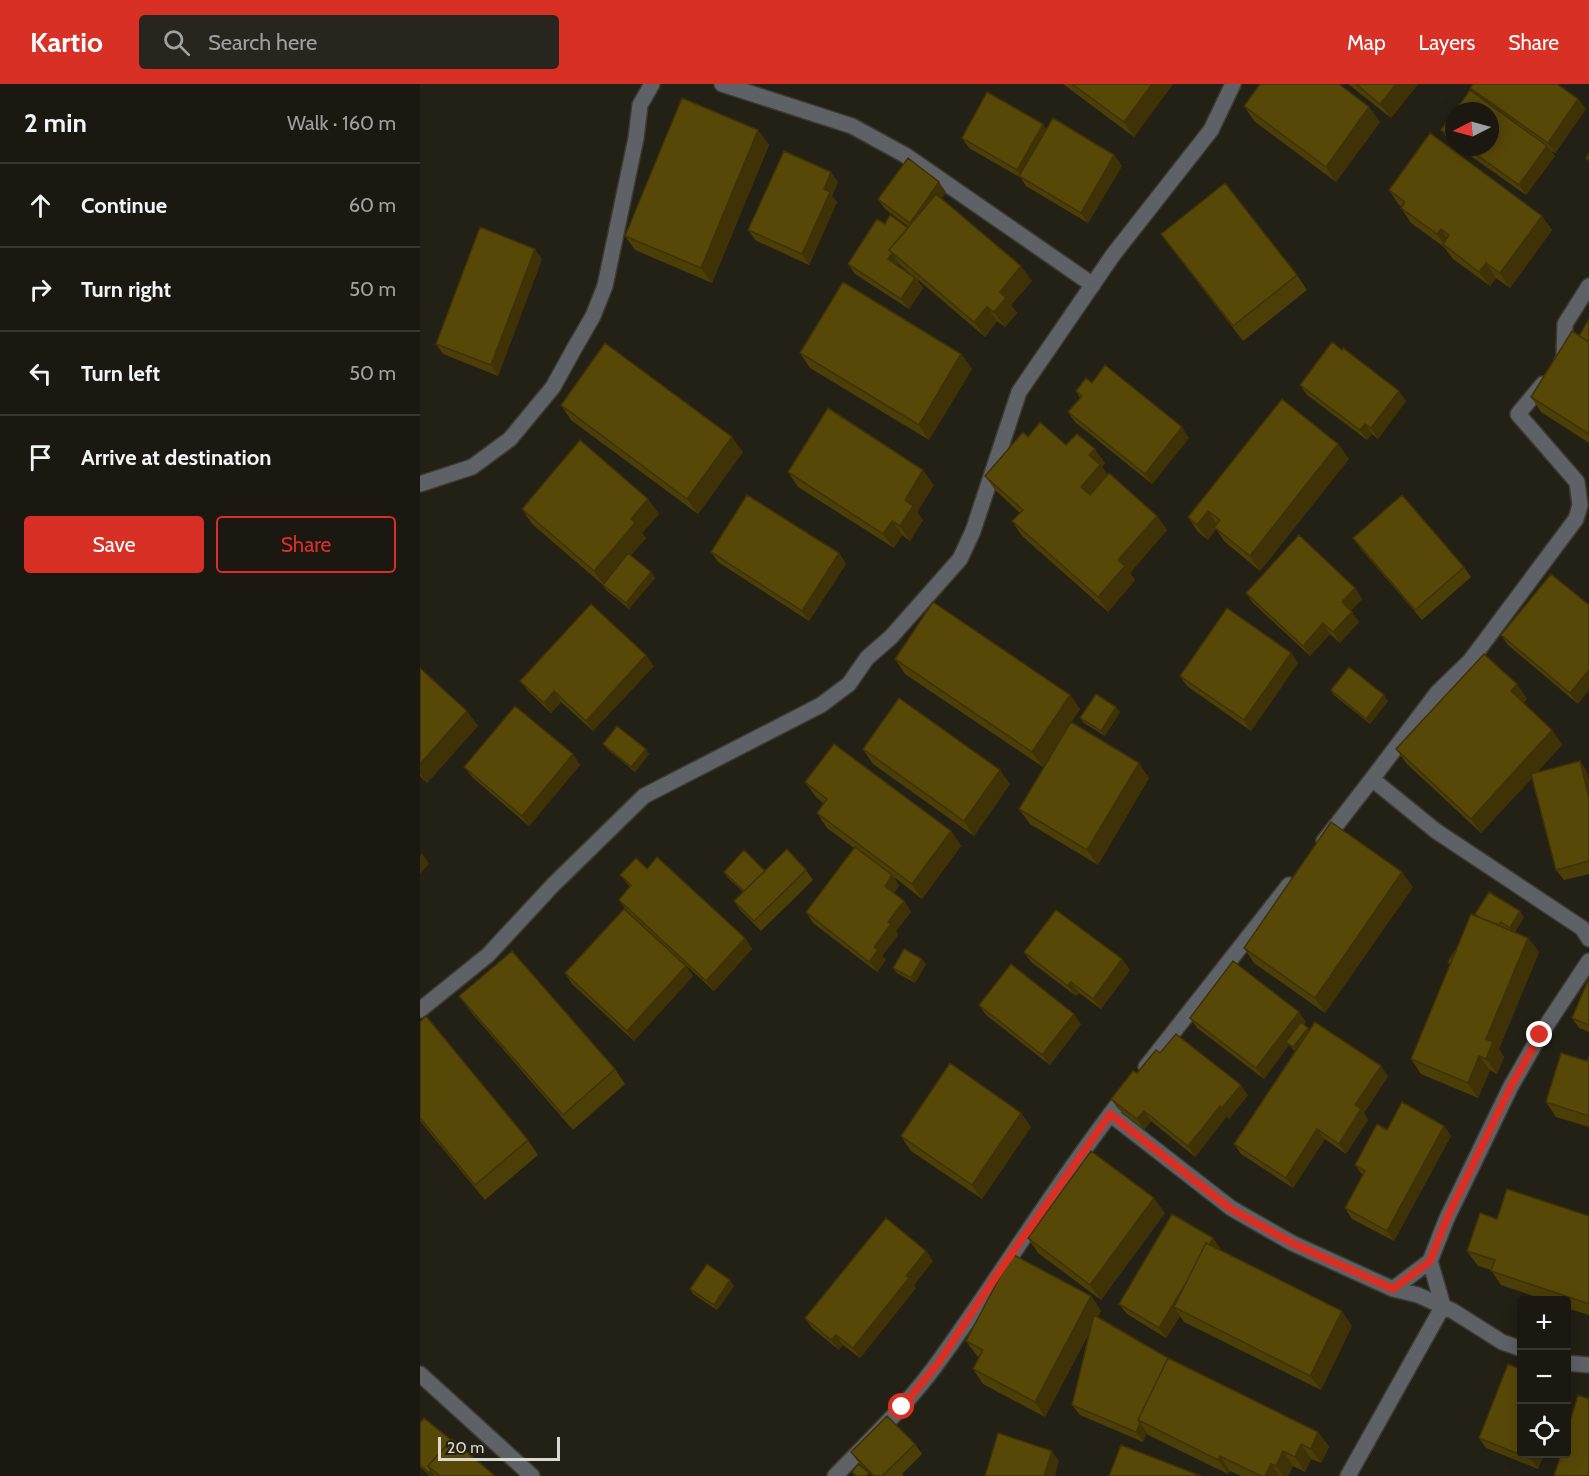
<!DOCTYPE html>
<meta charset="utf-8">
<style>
body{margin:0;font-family:Cabin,sans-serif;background:#27251e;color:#f1f3f6}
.controls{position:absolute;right:18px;bottom:18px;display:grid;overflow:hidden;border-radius:6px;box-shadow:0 3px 15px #0003}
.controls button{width:54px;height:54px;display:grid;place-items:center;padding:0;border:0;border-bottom:2px solid #383730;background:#1a1810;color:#f1f3f6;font:30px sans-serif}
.compass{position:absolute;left:1025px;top:18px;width:54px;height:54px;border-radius:50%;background:#1a1810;box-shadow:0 3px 15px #0003;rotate:264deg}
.scale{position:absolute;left:18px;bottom:15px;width:122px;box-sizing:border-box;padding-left:6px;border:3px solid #dcd9d2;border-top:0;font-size:16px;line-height:21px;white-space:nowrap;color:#dcd9d2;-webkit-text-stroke:4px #232015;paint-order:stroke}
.stop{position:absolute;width:18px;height:18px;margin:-14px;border:4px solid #d93025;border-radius:50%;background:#fff}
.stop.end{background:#d93025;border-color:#fff;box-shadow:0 2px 6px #0008}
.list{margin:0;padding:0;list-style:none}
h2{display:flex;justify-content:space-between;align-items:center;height:78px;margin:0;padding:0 24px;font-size:26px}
h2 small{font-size:20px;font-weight:400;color:#9fa09f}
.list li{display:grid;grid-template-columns:39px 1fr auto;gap:18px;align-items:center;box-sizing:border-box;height:84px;padding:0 24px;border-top:2px solid #383730}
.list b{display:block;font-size:22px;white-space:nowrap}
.list em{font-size:20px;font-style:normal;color:#9fa09f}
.actions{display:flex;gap:12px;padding:18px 24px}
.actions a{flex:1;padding:14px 0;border:2px solid #d93025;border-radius:6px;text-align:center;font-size:21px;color:#d93025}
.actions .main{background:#d93025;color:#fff}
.icon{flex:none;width:33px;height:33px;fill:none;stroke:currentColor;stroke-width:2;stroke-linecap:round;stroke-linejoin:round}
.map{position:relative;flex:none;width:1169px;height:1392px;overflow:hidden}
header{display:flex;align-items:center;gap:36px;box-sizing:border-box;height:84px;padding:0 30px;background:#d93025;color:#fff}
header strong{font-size:28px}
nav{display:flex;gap:33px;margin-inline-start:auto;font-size:21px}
.search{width:420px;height:54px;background:#27251e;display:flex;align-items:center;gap:15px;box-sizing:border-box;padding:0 21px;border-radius:6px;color:#9fa09f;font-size:22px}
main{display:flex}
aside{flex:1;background:#1a1810}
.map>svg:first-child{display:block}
</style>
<header>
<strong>Kartio</strong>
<div class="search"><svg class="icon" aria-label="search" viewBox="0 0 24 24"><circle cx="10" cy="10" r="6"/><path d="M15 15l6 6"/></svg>Search here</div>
<nav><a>Map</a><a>Layers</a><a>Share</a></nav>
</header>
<main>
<aside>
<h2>2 min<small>Walk · 160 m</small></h2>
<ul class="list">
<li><svg class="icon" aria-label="ahead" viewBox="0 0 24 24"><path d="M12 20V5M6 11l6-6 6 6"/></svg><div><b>Continue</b></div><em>60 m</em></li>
<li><svg class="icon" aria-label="right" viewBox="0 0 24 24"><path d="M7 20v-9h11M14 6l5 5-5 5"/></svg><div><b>Turn right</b></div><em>50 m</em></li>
<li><svg class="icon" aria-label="left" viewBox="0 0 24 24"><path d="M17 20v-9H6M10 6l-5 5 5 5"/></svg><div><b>Turn left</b></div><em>50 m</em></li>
<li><svg class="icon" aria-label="arrive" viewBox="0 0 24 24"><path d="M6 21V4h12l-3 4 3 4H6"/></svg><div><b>Arrive at destination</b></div></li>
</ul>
<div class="actions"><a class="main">Save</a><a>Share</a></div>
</aside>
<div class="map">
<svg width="1169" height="1392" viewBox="0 0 1169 1392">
<rect width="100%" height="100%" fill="#232015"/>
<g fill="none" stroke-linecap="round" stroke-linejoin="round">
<!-- minor casing -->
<g stroke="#3d3a2f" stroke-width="18">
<path id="minor" d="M302,0L432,42L485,71L673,201
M1142,277L1144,274L1145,240L1169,202
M1123,300L1098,330L1157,398L1160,421L1156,435L1050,577L1017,609L952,695L1016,747L1162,844L1169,855
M0,400L52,383L90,355L133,303L154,265L173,232L185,202L216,54L220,21L232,0
M904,757L952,695
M0,926L68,871L133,801L224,712L401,621L429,600L447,574L471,553L540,475L553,447L599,308L693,171L791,46L813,0
M726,983L869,801
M690,1030L811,1124L872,1159L973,1205L998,1211L1033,1227L1082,1258L1102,1265
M973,1205L1010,1177L1027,1134L1090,1004L1120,951L1169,877
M1146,1279L1169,1281
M0,1290L112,1392
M415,1392C451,1355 489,1319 519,1277C583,1188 640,1094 708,1007
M928,1392L1023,1222L1010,1177"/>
</g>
<!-- minor -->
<use href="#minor" stroke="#5e6267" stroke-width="15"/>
</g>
<!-- wall -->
<path fill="#4c3e07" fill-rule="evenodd" d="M643,0H753L714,53Z
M928,0H998L971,34Z
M1050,4L1166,25L1135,69L1130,66L1135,72L1106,111L1038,63H1070L1053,8Z
M824,22L949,23L960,38L916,98L834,37Z
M1034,28V60L1029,56L1021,46Z
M627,45L694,71L702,82L668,139L606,102L601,94L549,64L542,54Z
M338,46L349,61L292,199L215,166L205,152Z
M418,98L412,112L417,118L389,181L335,156L328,146Z
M969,106L1122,132L1132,146L1090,204L1076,194L1070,202L1033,175L1024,163L991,139L981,124L982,123L979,121Z
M526,108L521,115L612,197L591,221L597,229L585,243L577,237L565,253L496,194L503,204L489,225L435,190L428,180L465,140L488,144L489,143L465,125L458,115ZM479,179L480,181L494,193L477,181Z
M741,150L877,191L887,206L823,257L752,165Z
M122,175L78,292L23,270L16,260Z
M1169,235V359L1121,328L1111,313L1159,252Z
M380,269L541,270L552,285L509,356L390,284Z
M880,301L986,317L958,355L952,350L947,356L887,311Z
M656,307L769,354L732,400L655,338L648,328L660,314Z
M141,321L323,368L278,430L151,336Z
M608,353L646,361L685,379L682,383L687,391L737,432L747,446L710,489L715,496L688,528L602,452L592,437L600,429L575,406L565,392Z
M918,360L929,375L840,487L805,458L796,445L788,456L778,448L768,433Z
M368,388L514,401L497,428L503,436L490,457L482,451L474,464L378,403Z
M228,415L239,430L222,449L226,454L211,471L231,488L235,494L209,525L186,506L183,501L112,440L102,425Z
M933,454L1044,483L1051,493L1002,536L940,464Z
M291,468L419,469L426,480L389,537L298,478Z
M1131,490L1158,620L1088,561L1081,551Z
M935,504L942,515L931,527L939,538L920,559L910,550L890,572L833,519L826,509Z
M871,569L878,579L831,647L767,602L760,592Z
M475,575L650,611L660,625L651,638L729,694L678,781L610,740L599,725L647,646L623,683L485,590Z
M234,582L173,647L141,618L131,629L108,607L100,597Z
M0,584L58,642L7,699L0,692Z
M911,606L968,617L950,640L914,611Z
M1107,615L1103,619L1132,646L1142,661L1117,688L1160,677L1167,688L1169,696V790L1144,796L1136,786L1112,694L1061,749L987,680L976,665Z
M700,628L685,652L664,639L660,634Z
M183,660L229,670L215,688L187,665Z
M443,665L590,700L554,752L453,680Z
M153,670L160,681L109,742L52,693L44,683Z
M385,698L531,747L541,762L502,815L474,793L479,802L474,809L484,817L491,828L476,847L478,851L462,872L466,876L457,888L393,839L386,828L434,764L407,744L397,729L404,720L396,713Z
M386,786L393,796L341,847L321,827L314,817L323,808L307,793L304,788Z
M200,791L325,854L332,865L294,907L206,826L199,816L210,803Z
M993,803L905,929L834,879L824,864Z
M1055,830L1104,833L1095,848L1108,854L1119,868L1079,965L1084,973L1077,990L1070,986L1058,1014L1001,990L991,975L1030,881L1028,878L1036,867L1056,832Z
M604,868L702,875L710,886L681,925L659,909L656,912L611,878Z
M506,880L495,899L477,889L473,884Z
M266,882L273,892L214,957L152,900L145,889Z
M1169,894V948L1159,944L1152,934Z
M39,912L195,985L205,1000L153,1046L50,927Z
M559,921L661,940L630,981L566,931Z
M770,934L886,938L884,941L890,946L968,992L944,1029L948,1036L926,1070L905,1055L873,1104L821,1070L814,1060L875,967L869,961L844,995L777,944Z
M0,938L108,1056L118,1071L65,1116L0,1037Z
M740,969L828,1011L809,1035L807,1032L775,1073L731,1037L724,1046L698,1025L691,1015Z
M1169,972V1043L1136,1033L1126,1018L1167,977Z
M601,1029L611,1043L562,1115L491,1067L481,1052Z
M1024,1042L1031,1052L974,1157L932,1135L925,1124L943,1092L935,1081L967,1046Z
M745,1129L681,1216L618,1169L608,1154Z
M1169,1132V1231L1146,1224V1216H1125L1081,1201L1071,1186L1058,1182L1047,1167L1077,1135Z
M793,1154L800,1164L799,1166L932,1242L901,1306L764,1238L760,1232L746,1254L707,1230L699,1220Z
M506,1167L513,1177L494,1201L496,1204L440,1274L423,1261L419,1266L392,1244L385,1234Z
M314,1202L297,1226L273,1210L270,1205Z
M671,1212L681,1227L677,1234L748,1274L898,1348L909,1363L901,1379L891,1375L885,1388L873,1382L868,1392H821L810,1387L808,1390L728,1351L727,1349L723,1358L660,1331L652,1321L669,1249L625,1333L563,1300L553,1285L559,1273L557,1272L546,1257Z
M0,1339L75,1392H10L0,1383Z
M1059,1354L1101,1370H1124L1118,1385L1066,1364Z
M495,1360L502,1370L482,1390L484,1392H452L438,1378L431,1368Z"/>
<!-- shaded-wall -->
<path fill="#3e3206" d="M732,0H753L714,53L704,38Z
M976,0H998L971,34L960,20Z
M1158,15L1166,25L1135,69L1128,59Z
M949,23L960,38L916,98L906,83Z
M623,40L631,50L603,94L597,86Z
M338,46L349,61L292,199L281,184Z
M1127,62L1135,72L1106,111L1099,101Z
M694,71L702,82L668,139L661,129Z
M411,88L418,98L412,112L417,118L389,181L382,170L404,105Z
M519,98L526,108L497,149L490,139Z
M1122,132L1132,146L1090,204L1080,189Z
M1021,145L1031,160L1025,162L1017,150Z
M115,165L122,175L78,292L71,281Z
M472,169L479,179L475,185L468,175Z
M1066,179L1076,194L1070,202L1059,188Z
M601,182L612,197L591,221L597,229L585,243L574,228L580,208Z
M495,194L503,204L489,225L481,215Z
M567,223L577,237L565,253L554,238Z
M541,270L552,285L509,356L499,341Z
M979,307L986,317L958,355L951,344Z
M945,340L952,350L947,356L940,346Z
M762,343L769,354L732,400L725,390Z
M312,353L323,368L278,430L267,415Z
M918,360L929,375L840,487L830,472Z
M675,365L685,379L682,383L691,396L671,418L661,403L669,371Z
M503,386L514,401L497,428L503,436L490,457L480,442L485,416Z
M228,415L239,430L222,449L226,454L185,502L174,487L211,435Z
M788,427L798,442L788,456L777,441Z
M737,432L747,446L710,489L715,496L688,528L678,513L698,476Z
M472,437L482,451L474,464L463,450Z
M419,469L426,480L389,537L382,527Z
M231,488L235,494L209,525L206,519Z
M935,504L942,515L929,529L922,518Z
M932,528L939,538L920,559L913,548Z
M903,539L910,550L890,572L883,562Z
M871,569L878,579L831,647L824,636Z
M226,571L234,582L173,647L166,637Z
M1169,586V606L1158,620L1150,609Z
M1097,600L1107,615L1101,622L1091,607Z
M134,607L141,618L131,629L124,619Z
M650,611L660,625L623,683L612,668Z
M964,611L968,617L950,640L946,635Z
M696,623L700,628L685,652L681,647Z
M47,627L58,642L7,699L0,689V680Z
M1132,646L1142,661L1061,749L1051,735Z
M226,665L229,670L215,688L211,683Z
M153,670L160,681L109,742L102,732Z
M1160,677L1167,688L1169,696V714Z
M719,679L729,694L678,781L667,766Z
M580,686L590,700L554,752L544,737Z
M531,747L541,762L502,815L492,800Z
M2,769L9,780L0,790V772Z
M982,788L993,803L905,929L895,914Z
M472,791L479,802L472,812L465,802Z
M484,817L491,828L476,847L478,851L462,872L466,876L457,888L449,878L454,863L468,838Z
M1100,827L1104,833L1094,849L1090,844Z
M325,854L332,865L294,907L286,897Z
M1108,854L1119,868L1079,965L1084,973L1077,990L1066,975V955Z
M502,875L506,880L495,899L491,894Z
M702,875L710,886L681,925L673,915Z
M266,882L273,892L214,957L207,947Z
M651,898L659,909L656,912L648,902Z
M879,928L886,938L870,960L866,958L869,961L844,995L836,984Z
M654,930L661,940L630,981L622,971Z
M888,944L892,949L877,968L873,963Z
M1059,972L1070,986L1058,1014L1048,999Z
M961,982L968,992L944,1029L948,1036L926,1070L919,1060L935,1021Z
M821,1001L828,1011L809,1035L802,1024Z
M800,1022L807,1032L775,1073L768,1062Z
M724,1027L731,1037L724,1046L717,1035Z
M601,1029L611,1043L562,1115L552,1101Z
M1024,1042L1031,1052L974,1157L967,1147Z
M897,1045L905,1055L873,1104L866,1094Z
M734,1114L745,1129L681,1216L670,1201Z
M793,1154L800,1164L762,1228L754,1223L760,1232L746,1254L739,1244Z
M506,1167L513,1177L494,1201L496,1204L440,1274L433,1264L486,1192Z
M310,1196L314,1202L297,1226L294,1221Z
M671,1212L681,1227L625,1333L615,1318Z
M922,1227L932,1242L901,1306L890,1292Z
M416,1251L423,1261L419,1266L411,1256Z
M720,1339L727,1349L723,1358L716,1348Z
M898,1348L909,1363L901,1379L891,1365Z
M881,1360L891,1375L885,1388L875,1373Z
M632,1367L639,1377L635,1392H624Z
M863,1367L873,1382L868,1392H863L856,1382Z
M1113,1370H1124L1118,1385L1111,1375Z
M800,1372L810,1387L808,1390L798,1376Z
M851,1380L860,1392H845Z
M11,1386L15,1392H11L9,1389Z"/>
<!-- building -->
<path fill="#584808" stroke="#3e3206" stroke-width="1.5" d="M652,0H732L704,38Z
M840,0H919L949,23L906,83L824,22Z
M936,0H976L960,20Z
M1053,0H1137L1158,15L1128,59L1050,4Z
M1050,6L1127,62L1099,101L1046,63H1070V27H1035Z
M567,8L623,40L597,86L542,54Z
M262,14L338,46L281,184L205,152Z
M1034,28V55L1021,46Z
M633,34L694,71L661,129L599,92Z
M1010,49L1122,132L1080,189L1066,179L1059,188L1023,160L1029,151L1021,145L1017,150L981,124L985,118L969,106Z
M364,67L411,88L404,105L410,108L382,170L328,146Z
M1169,69V77L1166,74Z
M488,74L519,98L490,139L458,115Z
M805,99L877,191L813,242L741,150Z
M516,110L601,182L580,208L586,214L574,228L567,223L554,238L469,166Z
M470,131L488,144L469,166L472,169L468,175L495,194L481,215L428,180L457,135L465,140Z
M60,143L115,165L71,281L16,260Z
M423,198L541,270L499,341L380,269Z
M1169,235V258L1159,252Z
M1152,247L1169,258V350L1111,313Z
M912,258L922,266L923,264L979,307L951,344L945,340L940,346L880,301Z
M185,259L312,353L267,415L141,321Z
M685,281L762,343L725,390L648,328L662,312L656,307L666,294L672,299Z
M862,315L918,360L830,472L794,443L800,436L788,427L777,441L768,433Z
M408,324L503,386L485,416L493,422L480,442L472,437L463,450L368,388Z
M620,338L646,361L657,350L675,365L669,371L680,381L661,403L670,411L689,389L737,432L698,476L705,482L678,513L592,437L603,426L565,392L603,348L608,353Z
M160,356L228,415L211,435L215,439L174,487L102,425Z
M327,411L419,469L382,527L291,468Z
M982,411L1044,483L995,526L933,454Z
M879,451L935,504L922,518L932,528L913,548L903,539L883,562L826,509Z
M208,469L231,488L206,519L183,501Z
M1131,490L1169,521V586L1150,609L1081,551Z
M513,518L650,611L612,668L475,575Z
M171,520L226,571L166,637L134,607L124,619L100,597Z
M807,524L871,569L824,636L760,592Z
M1064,570L1097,600L1091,607L1132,646L1051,735L976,665Z
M929,583L964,611L946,635L911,606Z
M0,584L47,627L0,680Z
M676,610L696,623L681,647L660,634Z
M479,614L580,686L544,737L443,665Z
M95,622L153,670L102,732L44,683Z
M651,638L719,679L667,766L599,725Z
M197,642L226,665L211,683L183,660Z
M414,660L531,747L492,800L397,729L407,715L385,698Z
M1160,677L1169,714V777L1136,786L1111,690Z
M911,738L982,788L895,914L824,864Z
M435,763L472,791L465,802L484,817L468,838L471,840L454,863L458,866L449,878L386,828Z
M367,765L386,786L334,837L314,817Z
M324,766L345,787L324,807L304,788Z
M237,773L325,854L286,897L199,816L211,801L200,791L216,774L227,785Z
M1069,808L1100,827L1090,844L1081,838L1079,841L1061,834L1055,830Z
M204,825L266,882L207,947L145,889Z
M636,826L702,875L673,915L651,898L648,902L604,868Z
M1051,830L1108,854L1066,955L1073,958L1066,975L1059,972L1048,999L991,975Z
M484,865L502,875L491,894L473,884Z
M92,867L195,985L143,1031L39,912Z
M1035,867H1036L1030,880L1028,878Z
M813,877L879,928L836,984L770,934Z
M591,880L654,930L622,971L559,921Z
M1169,894V941L1152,934Z
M6,932L108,1056L55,1101L0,1034V938Z
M881,938L888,944L873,963L866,958Z
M895,938L961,982L935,1021L941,1025L919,1060L897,1045L866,1094L814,1060Z
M756,950L821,1001L802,1024L800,1022L768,1062L724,1027L717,1035L691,1015L713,987L717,989L736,966L740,969Z
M1141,969L1167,977L1169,972V1032L1126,1018Z
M530,979L601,1029L552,1101L481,1052Z
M982,1018L1024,1042L967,1147L925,1124L945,1087L935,1081L957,1040L967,1046Z
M671,1067L734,1114L670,1201L608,1154Z
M1087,1105L1169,1132V1220L1071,1187L1075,1176L1047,1167L1060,1129L1077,1135Z
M752,1130L793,1154L789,1161L786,1159L767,1197L739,1244L699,1220Z
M466,1134L506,1167L486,1192L489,1194L433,1264L416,1251L411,1256L385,1234Z
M786,1159L922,1227L890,1292L754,1223Z
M592,1170L671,1212L615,1318L553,1285L563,1266L546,1257Z
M287,1180L310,1196L294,1221L270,1205Z
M674,1231L748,1274L718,1336L720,1339L716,1348L652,1321Z
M748,1274L898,1348L891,1365L881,1360L875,1373L863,1367L856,1382L851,1380L845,1392H841L800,1372L798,1376L718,1336Z
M1088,1280L1101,1285V1370H1113L1111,1375L1059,1354Z
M1158,1311L1169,1315V1392H1134L1141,1370H1146V1350Z
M467,1332L495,1360L462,1392H454L431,1368Z
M4,1334L31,1356L8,1382L11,1386L9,1389L0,1381V1339Z
M578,1349L632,1367L624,1392H565Z
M32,1355L75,1392H20L8,1382Z
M701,1361L781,1392H689Z
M438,1380L449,1389L447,1392H436L432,1388Z"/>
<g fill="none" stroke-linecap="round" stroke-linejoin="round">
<!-- route -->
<path stroke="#d93025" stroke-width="8" d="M482,1323L519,1278L580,1186L690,1030L811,1125L872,1159L973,1205L1010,1177L1027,1134L1090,1004L1120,951"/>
</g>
</svg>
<div class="controls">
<button>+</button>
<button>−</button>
<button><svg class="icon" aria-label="locate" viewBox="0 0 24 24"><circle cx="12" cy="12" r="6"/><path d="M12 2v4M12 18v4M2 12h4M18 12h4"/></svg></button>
</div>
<svg class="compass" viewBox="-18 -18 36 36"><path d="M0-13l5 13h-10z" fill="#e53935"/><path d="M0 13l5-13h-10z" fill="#9fa09f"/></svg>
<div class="scale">20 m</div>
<div class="stop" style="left:482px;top:1323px"></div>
<div class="stop end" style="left:1120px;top:951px"></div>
</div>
</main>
